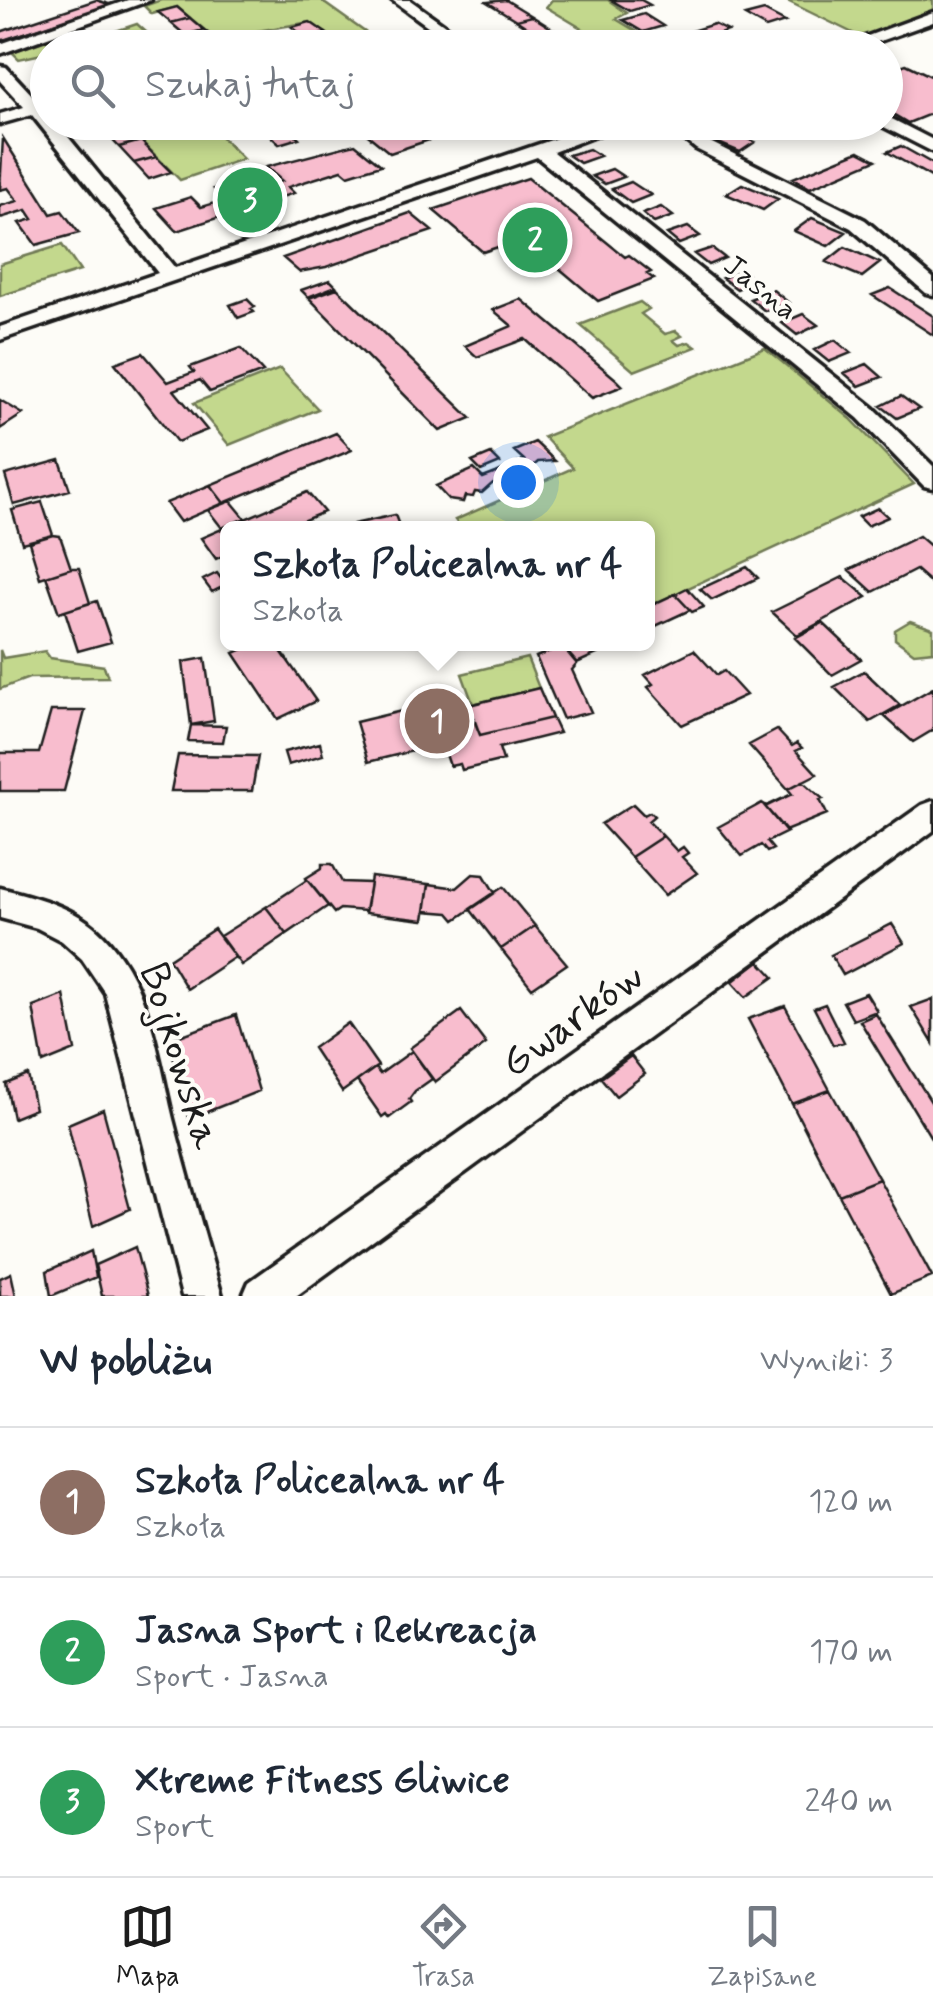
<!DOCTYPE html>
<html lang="pl">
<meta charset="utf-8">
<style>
body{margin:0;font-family:Mynerve,sans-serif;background:#f6f6f7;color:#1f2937}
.you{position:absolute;left:518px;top:482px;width:35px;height:35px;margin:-25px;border:8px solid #fff;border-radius:50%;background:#1a73e8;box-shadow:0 0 0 15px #1a73e833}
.badge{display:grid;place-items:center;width:65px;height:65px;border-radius:50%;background:#1c1c1c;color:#fff;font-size:32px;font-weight:700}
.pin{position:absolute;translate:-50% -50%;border:5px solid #fff;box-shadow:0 2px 10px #0006}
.popup{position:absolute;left:220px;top:521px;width:435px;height:130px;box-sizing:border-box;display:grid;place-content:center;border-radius:15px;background:#fff;filter:drop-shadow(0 2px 8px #0005);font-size:32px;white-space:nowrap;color:#747a83}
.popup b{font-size:38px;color:#1f2937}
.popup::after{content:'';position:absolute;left:50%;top:100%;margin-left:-20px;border:20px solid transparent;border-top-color:#fff}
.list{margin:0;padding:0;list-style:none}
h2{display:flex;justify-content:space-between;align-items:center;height:130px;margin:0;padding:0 40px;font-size:42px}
h2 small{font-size:32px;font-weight:400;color:#747a83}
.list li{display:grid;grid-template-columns:65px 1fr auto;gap:30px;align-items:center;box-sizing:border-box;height:150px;padding:0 40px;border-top:2px solid #e0e1e3}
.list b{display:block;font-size:38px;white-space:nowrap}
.list p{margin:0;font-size:32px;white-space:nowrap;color:#747a83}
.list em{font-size:32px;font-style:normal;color:#747a83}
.icon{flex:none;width:55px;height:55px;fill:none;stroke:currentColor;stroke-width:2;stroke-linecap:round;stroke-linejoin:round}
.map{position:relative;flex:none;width:933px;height:1296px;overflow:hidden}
.search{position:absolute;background:#fff;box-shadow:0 5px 15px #0003;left:30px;right:30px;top:30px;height:110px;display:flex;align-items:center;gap:25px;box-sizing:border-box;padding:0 35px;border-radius:55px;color:#747a83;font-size:38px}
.sheet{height:580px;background:#fff}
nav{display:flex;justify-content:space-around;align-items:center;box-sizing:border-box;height:140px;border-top:2px solid #e0e1e3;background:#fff;font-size:28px;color:#747a83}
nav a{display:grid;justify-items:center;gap:5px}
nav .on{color:#1c1c1c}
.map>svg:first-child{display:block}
</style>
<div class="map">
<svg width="933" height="1296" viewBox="0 0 933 1296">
<rect width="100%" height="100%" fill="#fdfcf7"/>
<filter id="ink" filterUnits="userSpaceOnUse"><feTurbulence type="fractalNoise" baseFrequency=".01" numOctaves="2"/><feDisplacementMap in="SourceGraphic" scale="20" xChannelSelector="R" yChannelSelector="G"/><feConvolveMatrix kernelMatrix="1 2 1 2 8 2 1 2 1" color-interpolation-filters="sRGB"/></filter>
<g filter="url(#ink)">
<!-- green -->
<path fill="#c3d88d" stroke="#707a54" stroke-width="2.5" d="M161,0H320L386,47H345L310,22L257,31L277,47H225L177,7L152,14L144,6Z
M552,0H608L627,13L616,19L659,45L613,47L546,7Z
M785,0H933V17L867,40Z
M137,24L163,47L48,48L47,53L19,59L12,52L78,29L92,39Z
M123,123H208L243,159L180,180Z
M62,245L80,271L0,296V264Z
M640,302L649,309L641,314L665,334L676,331L682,336L673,340L679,345L689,342L696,347L634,371L580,325Z
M765,348L851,419L914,484L647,607V528H461L455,520L573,468L544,437Z
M280,369L318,409L229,445L194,403Z
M910,621L933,629V651L914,653L895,639V630Z
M0,650L3,658L45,651L50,658L104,666L108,677L29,678L0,689Z
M527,658L539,688L473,704L462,674Z"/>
<!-- building -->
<path fill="#f8bdce" stroke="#1c1c1c" stroke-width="2.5" d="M96,0L112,5L0,41V32Z
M506,0L532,16L516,20L487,2Z
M611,0H641L650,5L630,11Z
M177,7L190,18L171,23L158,12Z
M764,11L785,22L766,28L745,16Z
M644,14L663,26L643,32L623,20Z
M532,16L578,45L558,48L516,20Z
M190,18L204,30L185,35L171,23Z
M310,22L326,33L307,39L292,27Z
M714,24L728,31L705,39L691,31Z
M204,30L219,43L199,48L185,35Z
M326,33L343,46L319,48L307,39Z
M906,64L933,77V113L908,123L886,110V71Z
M282,122L299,138L279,144L262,128Z
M466,122L471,126L390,153L353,123Z
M547,122L565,128L539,137L528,129Z
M126,125L141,141L119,147L104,131Z
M720,127L755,142L740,152L704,137Z
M3,138L51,214L62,211L79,233L36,245L20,223L33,219L27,210L0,218V206L18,201L8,188L0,190Z
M141,141L156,157L134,163L119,147Z
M355,144L381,165L348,175L342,170L288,187L294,193L177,231L156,208L191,197L201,207L225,200L214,189L248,178L259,189L282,181L266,167Z
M901,146L933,164V178L887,152Z
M589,149L600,156L580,163L568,155Z
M859,151L876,160L810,188L793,178Z
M156,157L171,172L149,179L134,163Z
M612,169L624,177L605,184L592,176Z
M528,178L625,257L629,255L651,272L647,274L654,279L598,301L553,263L527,261L507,244L483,252L433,210Z
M631,182L651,195L631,203L612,189Z
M742,184L778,199L763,210L726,194Z
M661,207L673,216L654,223L643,214Z
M410,213L432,231L326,267L299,272L283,258Z
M812,218L846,232L828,246L794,231Z
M688,227L700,236L679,244L667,234Z
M845,247L880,263L862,277L826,262Z
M712,248L725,258L708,265L694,254Z
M742,270L756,280L737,289L722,278Z
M330,280L336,286L308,297L301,290Z
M337,288L471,418L440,431L309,298Z
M890,288L933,316V335L872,295Z
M773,290L789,303L765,311L750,299Z
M247,299L255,307L251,309L254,312L238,318L230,305Z
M521,299L617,380L623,386L592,398L525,339L477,357L465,346L512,326L493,310Z
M803,314L818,325L797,335L782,323Z
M835,340L851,353L829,362L814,350Z
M241,348L263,372L210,392L200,380L174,390L207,430L177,442L115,363L143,353L168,382L194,372L190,367Z
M867,364L882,377L859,386L844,373Z
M901,396L919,409L897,418L881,406Z
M0,400L23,414L0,429Z
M336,433L352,450L224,503L210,485Z
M535,442L555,461L538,462L527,472L511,475L501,484L493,483L482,493L475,492L473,497L465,496L463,502L449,500L436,486L474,469L483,478L496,473L524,460L514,451Z
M491,454L500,463L481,471L472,462Z
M60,460L70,490L14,505L5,475Z
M210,485L224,503L180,522L166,503Z
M307,492L324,512L285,528H227V554L216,559L201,538Z
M231,501L245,518L222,528L208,510Z
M42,502L53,535L22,543L12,510Z
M878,508L888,517L867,526L858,517Z
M395,515L400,528H356L354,524Z
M53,535L60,536L71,568L40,578L29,542Z
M919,536L933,548V585L916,570L873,592L849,570Z
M747,567L758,578L712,600L700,589Z
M71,568H79L90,603L59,613L46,576Z
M217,573L226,585L212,592L203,580Z
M843,577L867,597L797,635L772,612Z
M687,588L704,607L692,612L675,594Z
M675,594L690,610L647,630V607Z
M97,601L111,642L78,651L65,611Z
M823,623L861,659L832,675L795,638Z
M254,644H276L316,701L278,719L234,653Z
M566,644H619L577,663L562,646Z
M562,646L577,664L572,670L591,712L563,719L536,657Z
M694,650L717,675L724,671L746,695L682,725L648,687L653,684L645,675Z
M205,658L214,721L191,725L183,662Z
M864,671L900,705L870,722L834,687Z
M539,688L552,718L480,735L469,705Z
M933,688V730L913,742L884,716Z
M439,702L453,741L368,762L356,722Z
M51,711H85L64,791H0V753H39Z
M552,718L559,733L499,748L503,760L462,770L460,764L450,766L442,743L453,741L448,726L474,720L480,735Z
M191,725L226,726L223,742L188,741Z
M777,730L792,746L797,743L802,748L796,751L817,774L788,789L749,745Z
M320,743L323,755L288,765L284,752Z
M178,755L258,756L252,791H171Z
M803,781L823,799L820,800L827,814L785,831L762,803L767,806L792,794L788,789Z
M762,803L787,832L767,842L773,849L767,852L761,845L742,856L718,827Z
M633,804L644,815L650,812L654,816L648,821L663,836L631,857L601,824Z
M663,836L677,851L683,847L688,853L682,857L697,873L665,895L631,857Z
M322,864H332L342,882L370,883L365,911L340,909L334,913L306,878L322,868Z
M473,874L484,875L495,893L455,920L449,913L425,911L429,884L457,888Z
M371,877L429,884L424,920L365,913Z
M307,880L328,906L287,934L266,907Z
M503,887L535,926L501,949L470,909Z
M266,907L287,934L241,965L220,936Z
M892,924L904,943L843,975L831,955Z
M535,926L567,964L532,988L501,949Z
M214,929L235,957L187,989L169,959Z
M759,961L774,977L746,997L732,982Z
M866,993L877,1011L853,1020L843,1002Z
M64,995L75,1050L43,1063L33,1007Z
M933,999V1043L911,1007Z
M825,1004L844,1042L833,1045L814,1008Z
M785,1006L830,1090L792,1104L748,1019Z
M461,1011L486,1044L435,1082L410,1048Z
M876,1014L933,1105V1141L860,1021Z
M236,1015L259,1091L189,1119L169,1040Z
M348,1023L378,1066L342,1092L313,1048Z
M412,1051L432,1079L415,1091L409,1099L411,1102L389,1118L386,1114L382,1117L357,1081L375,1068L380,1074Z
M631,1056L645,1074L616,1096L601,1078Z
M28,1075L35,1109L13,1118L6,1084Z
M830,1090L879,1179L839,1195L792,1104Z
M103,1109L130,1209L93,1226L68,1124Z
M879,1179L932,1277L891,1294L839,1195Z
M135,1247L148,1296H102L95,1265Z
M91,1251L96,1277L51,1296L47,1271Z
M11,1273L16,1296H0V1278Z"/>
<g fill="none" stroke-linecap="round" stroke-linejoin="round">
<!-- minor casing -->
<g stroke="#1c1c1c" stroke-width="7">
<path id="minor" d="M128,0H151L0,54V44Z
M392,0H410L477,48H458Z
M933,12V22L860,48H835Z
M0,66L6,67L48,112V122H56L175,268L604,122H631L553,152L874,408L933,466V488L924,486L858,418L537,157L0,340V327L158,273L32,115L0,124V114L24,107L0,81Z
M886,116L933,140V152L880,125L886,122Z
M663,122H683L708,141L865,220L933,278V295L926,293L851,228L696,149Z
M933,801V831L296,1296H243L249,1282L922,805Z
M0,888C36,897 76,907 103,935C150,983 158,1057 173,1119C188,1178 205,1237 222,1296H182L105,993L82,959L62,941L37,928L0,918Z"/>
</g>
<!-- minor -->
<use href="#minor" fill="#fdfcf7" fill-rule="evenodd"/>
</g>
</g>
<g text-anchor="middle" stroke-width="8" stroke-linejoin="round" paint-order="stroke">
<!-- far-street labels -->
<g font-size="30" fill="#1c1c1c" stroke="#fdfcf7">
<text transform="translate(761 287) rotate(39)" y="10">Jasna</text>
</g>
<!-- near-street labels -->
<g font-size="42" fill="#1c1c1c" stroke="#fdfcf7">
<text transform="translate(571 1018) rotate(-36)" y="15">Gwarków</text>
<text transform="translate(182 1055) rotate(73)" y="15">Bojkowska</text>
</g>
</g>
</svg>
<div class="you"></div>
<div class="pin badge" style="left:437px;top:721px;background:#8d6e63">1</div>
<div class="popup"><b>Szkoła Policealna nr 4</b>Szkoła</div>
<div class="pin badge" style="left:535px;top:240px;background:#2e9e5b">2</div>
<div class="pin badge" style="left:250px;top:200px;background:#2e9e5b">3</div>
<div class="search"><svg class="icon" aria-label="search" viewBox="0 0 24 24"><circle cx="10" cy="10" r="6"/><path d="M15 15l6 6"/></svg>Szukaj tutaj</div>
</div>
<section class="sheet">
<h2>W pobliżu<small>Wyniki: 3</small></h2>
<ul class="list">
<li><span class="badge" style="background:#8d6e63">1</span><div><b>Szkoła Policealna nr 4</b><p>Szkoła</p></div><em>120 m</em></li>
<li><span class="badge" style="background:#2e9e5b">2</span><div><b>Jasna Sport i Rekreacja</b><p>Sport · Jasna</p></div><em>170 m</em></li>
<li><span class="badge" style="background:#2e9e5b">3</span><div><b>Xtreme Fitness Gliwice</b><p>Sport</p></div><em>240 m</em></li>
</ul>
</section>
<nav>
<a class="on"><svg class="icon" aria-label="map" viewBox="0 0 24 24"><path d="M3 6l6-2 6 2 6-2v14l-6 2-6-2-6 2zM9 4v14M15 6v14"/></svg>Mapa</a>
<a><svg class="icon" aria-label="directions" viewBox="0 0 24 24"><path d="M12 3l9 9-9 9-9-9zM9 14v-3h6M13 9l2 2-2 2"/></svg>Trasa</a>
<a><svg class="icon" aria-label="saved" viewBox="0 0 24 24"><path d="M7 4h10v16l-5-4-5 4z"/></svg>Zapisane</a>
</nav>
